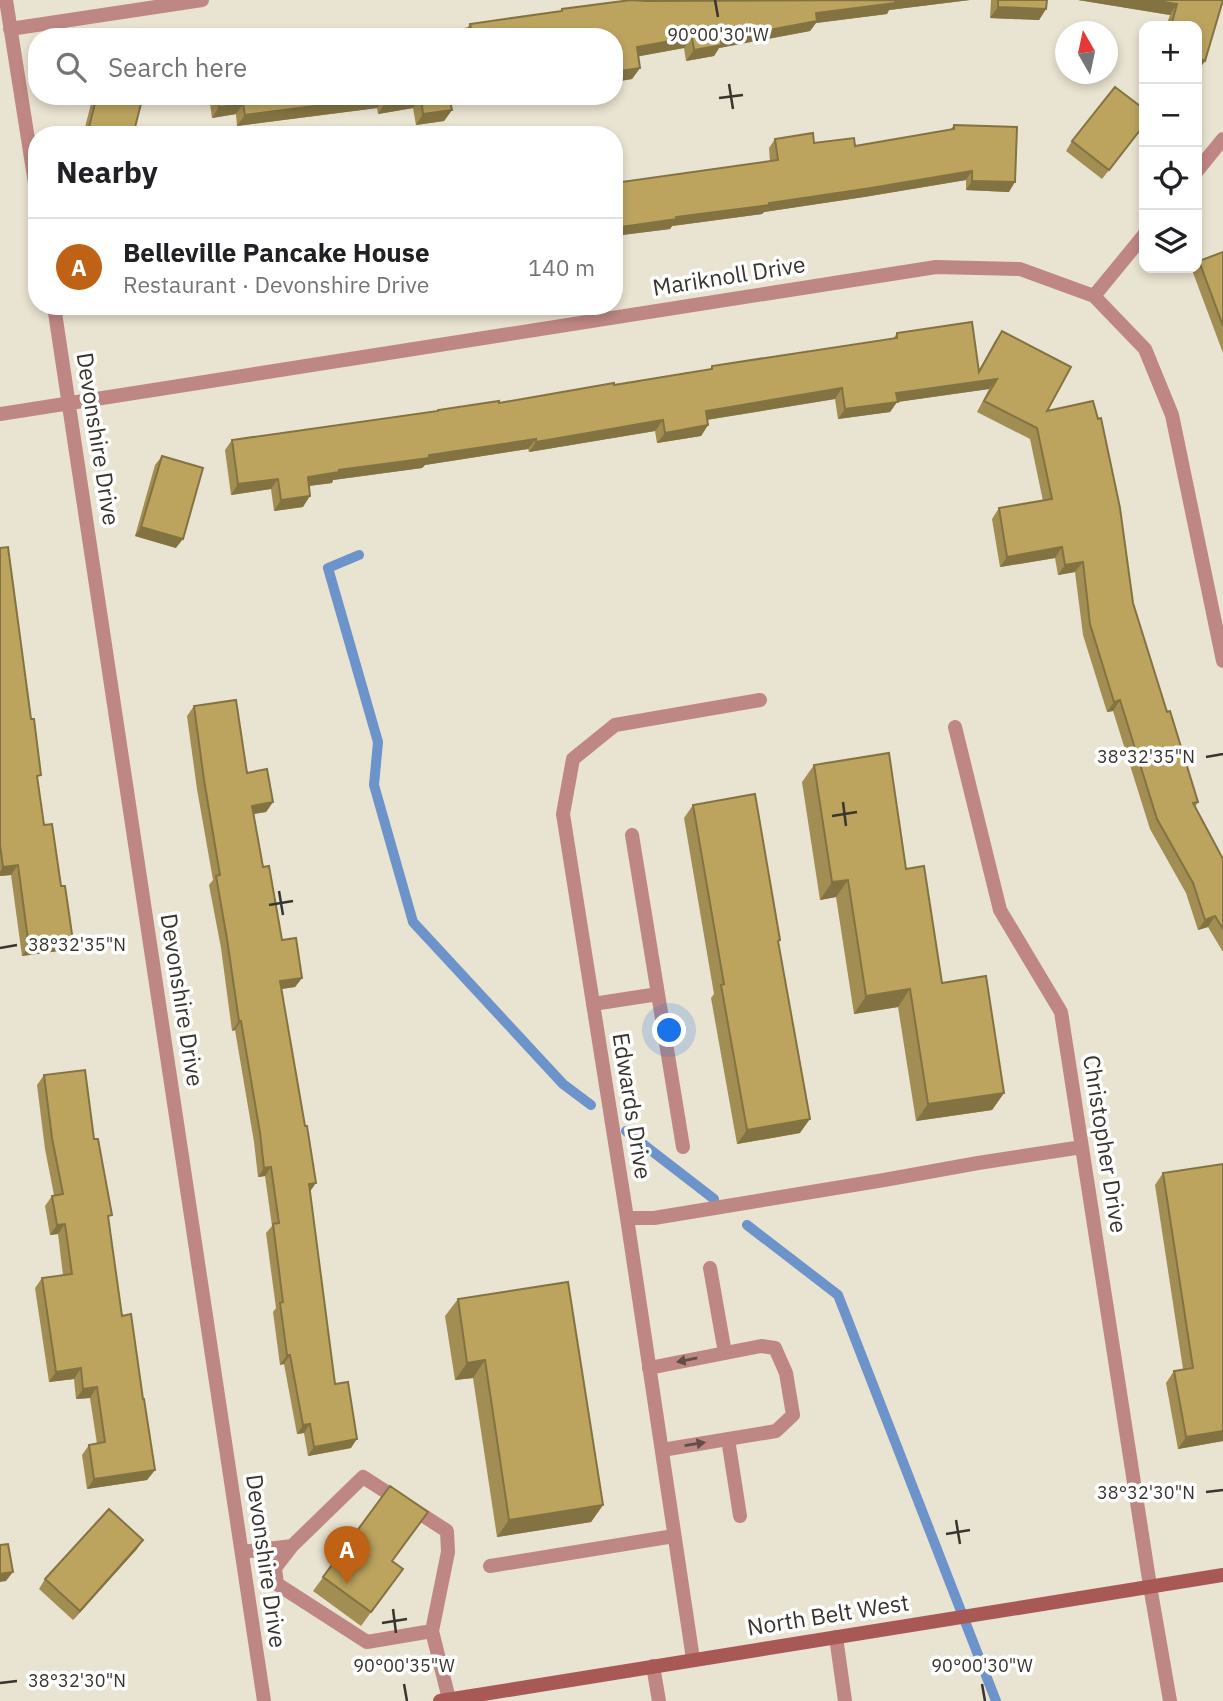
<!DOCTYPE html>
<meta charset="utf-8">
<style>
body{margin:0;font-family:"IBM Plex Sans",sans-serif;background:#f2f2f2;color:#202124}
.controls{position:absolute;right:21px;top:21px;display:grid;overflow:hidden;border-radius:14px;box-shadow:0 4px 10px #0003}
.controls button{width:63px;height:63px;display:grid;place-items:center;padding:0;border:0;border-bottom:2px solid #e0e0e0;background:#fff;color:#202124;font:35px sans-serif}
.compass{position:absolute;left:1055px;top:21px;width:63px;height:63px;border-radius:50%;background:#fff;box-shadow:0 4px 10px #0003;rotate:351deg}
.you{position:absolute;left:670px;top:1031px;width:24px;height:24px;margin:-18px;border:5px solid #fff;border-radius:50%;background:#1a73e8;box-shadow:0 0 0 10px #1a73e833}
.badge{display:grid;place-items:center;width:46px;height:46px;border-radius:50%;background:#bf6215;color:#fff;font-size:23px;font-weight:700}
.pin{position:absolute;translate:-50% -58px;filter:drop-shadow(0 2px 4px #0008)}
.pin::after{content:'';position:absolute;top:37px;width:24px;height:21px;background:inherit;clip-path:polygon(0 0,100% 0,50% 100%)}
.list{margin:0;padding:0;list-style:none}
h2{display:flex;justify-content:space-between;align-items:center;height:91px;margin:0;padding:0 28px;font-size:30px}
h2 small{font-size:23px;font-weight:400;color:#757577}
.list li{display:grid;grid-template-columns:46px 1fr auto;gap:21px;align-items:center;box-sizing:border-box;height:98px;padding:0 28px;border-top:2px solid #e0e0e0}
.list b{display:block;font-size:26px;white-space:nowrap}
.list p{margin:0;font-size:23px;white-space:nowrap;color:#757577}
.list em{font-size:23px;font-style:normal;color:#757577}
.icon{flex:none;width:38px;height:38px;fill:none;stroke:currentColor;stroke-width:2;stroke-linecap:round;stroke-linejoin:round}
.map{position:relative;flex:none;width:1223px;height:1701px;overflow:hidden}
.search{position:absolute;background:#fff;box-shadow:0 4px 10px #0003;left:28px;top:28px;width:595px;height:77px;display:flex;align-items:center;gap:18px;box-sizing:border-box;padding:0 24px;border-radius:28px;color:#757577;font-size:26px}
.panel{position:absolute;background:#fff;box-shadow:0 4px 10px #0003;left:28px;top:126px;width:595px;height:189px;border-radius:28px}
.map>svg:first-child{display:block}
</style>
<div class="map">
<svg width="1223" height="1701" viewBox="0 0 1223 1701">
<rect width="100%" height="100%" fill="#e9e3d1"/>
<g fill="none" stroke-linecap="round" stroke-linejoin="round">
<!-- stream -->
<path stroke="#6c93ca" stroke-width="10" d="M359,555L328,568L378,742L374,785L413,922L563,1084L591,1105
M626,1131L714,1199
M747,1225L838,1295L996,1701"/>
<!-- service -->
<path stroke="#bf8783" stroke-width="14" d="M632,835L683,1147
M593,1004L658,994
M710,1268L725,1353
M649,1368L761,1346L775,1348L786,1373L793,1415L776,1431L662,1450
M728,1439L740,1516
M292,1546L275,1568L277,1584L367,1642L432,1631
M242,1552L292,1546L363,1477L447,1531L448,1552L432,1631L449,1699
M490,1566L674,1536
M836,1637L845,1701
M653,1666L659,1701"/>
<!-- minor -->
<path stroke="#bf8783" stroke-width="14" d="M6,0L37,196
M10,29L202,0
M1197,171L1223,139
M1094,296L1145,349L1172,415L1223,661
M54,306L264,1701
M0,414L936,267L1020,269L1094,296L1144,235
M955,727L1000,910L1061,1012L1150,1586L1170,1701
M627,1218H654L884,1180L978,1163L1082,1147
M693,1659L627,1218L563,814L573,759L615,725L760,700"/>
<!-- secondary -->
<path stroke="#a85955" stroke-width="14" d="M440,1701L1223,1575"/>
</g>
<!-- wall -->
<path fill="#a28d52" d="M651,0H970L889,10L887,14L816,23L810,31L719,48L714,56L686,61L684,48L638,56L640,68L632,79L614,82V37L467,28L470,24L560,11L562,9Z
M991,0H1047L1046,9L1039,20L990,18Z
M1078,0H1223L1205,61L1197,72V26H1166L1170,15Z
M93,96H143L133,135H83Z
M209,96H449L452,110L444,121L416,125L413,108L378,114L377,108L237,126L236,114L212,118Z
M1144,109V126L1102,179L1066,151L1072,141Z
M954,125L1009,192L966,190V180L864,197L764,212L762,214L672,226L670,229L614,236L770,162L769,148L775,139L855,146L950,130Z
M1223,252V353L1192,270L1194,268H1197V264L1199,261Z
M132,306H143L140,311Z
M1002,331L1047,411L1133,603L1167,712L1198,802L1195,807L1223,859V952L1208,927L1198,930L1186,893L1150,829L1113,711L1107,712L1083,635L1075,572L1058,575L1055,558L1000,567L992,519L999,508L1043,501L1030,439L977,412L989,389L897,402L890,412L838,419L835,399L707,420L708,425L701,436L657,443L655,431L529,452L528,449L425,465L422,468L333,480L332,483L309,486L303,507L274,511L271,489L231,495L225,450L232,440L437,411L438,410L499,403L614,385L710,369L712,366L893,339L897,333L979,370L995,341Z
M162,456L176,548L135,536L155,465Z
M0,548L44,825L61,886L73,941L66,950L22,956L11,875L0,876Z
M194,706L247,773L273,802L266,812L254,814L263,867L282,940L302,978L295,987L282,989L310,1192L335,1384L351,1448L308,1456L304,1433L297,1434L284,1364L280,1365L273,1312L276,1308L266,1233L272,1226L265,1176L258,1177L254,1142L235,1030L232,1031L221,948L209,885L213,880L197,789L187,716Z
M814,765L906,869L942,983L1004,1093L992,1110L916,1121L898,1007L854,1014L836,897L820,900L802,782Z
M693,805L800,1133L737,1144L711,998L714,994L684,818Z
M44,1075L94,1139L109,1220L122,1316L143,1399L155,1470L147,1480L87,1489L82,1455L89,1445L97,1444L90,1398L76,1399L74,1379L49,1382L35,1288L42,1278L63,1275L58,1234L50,1235L45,1206L52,1196L54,1195L45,1149L37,1085Z
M1163,1173L1223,1441L1178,1449L1166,1383L1174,1371L1183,1369L1155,1185Z
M458,1299L603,1505L591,1522L497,1537L473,1378L455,1380L445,1316Z
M390,1486L393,1582L361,1626L313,1591Z
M137,1549L73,1620L39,1589L45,1579Z"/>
<!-- shaded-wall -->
<path fill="#847342" d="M894,0H970L889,10L887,14L816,23L810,31L719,48L714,56L686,61L694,50L720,39L816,13Z
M1078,0H1151L1177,4L1170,15Z
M998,7L1046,9L1039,20L990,18Z
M692,37L684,48L630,58L637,47Z
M1197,58L1205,61L1197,72Z
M640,68L632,79L614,82V72Z
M384,97L377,108L237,126L245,115Z
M421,98L413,108L378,114L385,103Z
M243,104L236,114L212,118L219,107Z
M452,110L444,121L416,125L423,114Z
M972,171L966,180L864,197L764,212L762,214L672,226L670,229L614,236V228Z
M972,181L1015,182L1009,192L966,190Z
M997,379L989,389L897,402L890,412L838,419L845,409L896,393Z
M842,388L835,399L699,421L706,411Z
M663,420L655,431L529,452L536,442Z
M708,425L701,436L657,443L665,433Z
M536,439L528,449L425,465L422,468L333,480L332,483L300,487L308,477L339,470L429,455Z
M278,479L271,489L231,495L238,484Z
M310,496L303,507L274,511L281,500Z
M141,527L183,539L176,548L135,536Z
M1062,547L1055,558L1000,567L1007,557Z
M1083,562L1075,572L1058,575L1065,565Z
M1120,700L1113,711L1107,712L1114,702Z
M273,802L266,812L246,815L252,806Z
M18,865L11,875L0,876V872L3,867Z
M848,880L836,897L820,900L832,882Z
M1215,916L1208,927L1198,930L1205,920Z
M73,941L66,950L22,956L29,947Z
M302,978L295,987L274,990L280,981Z
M910,989L898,1007L854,1014L866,996Z
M239,1021H241L235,1030L232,1031Z
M1004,1093L992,1110L916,1121L928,1104Z
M810,1119L800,1133L737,1144L747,1130Z
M271,1167L265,1176L258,1177L264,1168Z
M316,1183L309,1193V1184Z
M65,1224L58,1234L50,1235L57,1225Z
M287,1355H290L284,1364L280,1365Z
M485,1360L473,1378L455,1380L467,1363Z
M81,1368L74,1379L49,1382L56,1372Z
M97,1387L90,1398L76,1399L83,1389Z
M310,1424L304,1433L297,1434L303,1425Z
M1223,1431V1441L1178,1449L1186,1437Z
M357,1439L351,1448L308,1456L314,1447Z
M155,1470L147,1480L87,1489L94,1479Z
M603,1505L591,1522L497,1537L509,1520Z
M143,1540L137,1549L73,1620L80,1611Z
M13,1572L6,1581L0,1582V1574Z"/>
<!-- building -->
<path fill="#bca45f" stroke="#847342" stroke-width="2" d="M631,0L646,1L895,0V3L816,13L817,21L720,39L722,45L694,50L692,37L637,47L640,68L614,72V37H408L471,28L470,24L562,11V9Z
M998,0H1047L1046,9L998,7Z
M1151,0H1223L1205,61L1197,58V26H1171L1177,4Z
M1115,87L1144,109V125L1109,170L1072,141Z
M97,96H143L133,135H87Z
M218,96H449L452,110L423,114L421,98L385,103L384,97L245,115L243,104L219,107Z
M954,125L1017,127L1015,182L972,181V171L871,188L769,203V205L676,217L677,219L614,228V183L778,160L775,139L813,133L814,143L854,138L855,146L954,129Z
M1223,252V326L1199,261Z
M972,322L979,372L1002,331L1071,367L1047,411L1093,401L1098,419L1101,418L1120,508L1133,603L1167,712L1170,711L1198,802L1193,803L1223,859V929L1215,916L1205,920L1193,883L1157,819L1120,700L1114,702L1090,624L1083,562L1065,565L1062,547L1007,557L999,508L1052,499L1037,428L984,401L997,379L896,393L898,402L845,409L842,388L706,411L708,425L665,433L663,420L536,442V439L429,455V458L339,470V472L308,477L310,496L281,500L278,479L238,484L232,440L438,411V410L499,401V403L614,383V385L712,369V366L897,338V333Z
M162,456L203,468L183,539L141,527Z
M8,547L31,719H34L41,775L37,776L44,825L52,824L61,886H65L73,941L29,947L18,865L3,867L0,845V548Z
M236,700L247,773L267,769L273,802L252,806L263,867L269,866L282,940L296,938L302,978L280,981L305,1126H307L316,1183L309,1184L335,1384L348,1382L357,1439L314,1447L310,1424L303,1425L290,1355H287L280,1303L283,1302L273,1224L279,1223L271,1167L264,1168L260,1133L241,1021H239L227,939L216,876L220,875L204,780L194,706Z
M889,753L906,869L924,866L942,983L986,976L1004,1093L928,1104L910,989L866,996L848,880L832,882L814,765Z
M755,794L780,940L778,941L810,1119L747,1130L721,985L724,984L693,805Z
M85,1070L94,1139H98L112,1215L108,1216L122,1316L131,1314L143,1399H144L155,1470L94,1479L89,1445L105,1442L97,1387L83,1389L81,1368L56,1372L42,1278L72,1274L65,1224L57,1225L52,1196L63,1194L52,1138L44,1075Z
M1223,1164V1431L1186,1437L1174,1371L1193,1368L1163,1173Z
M568,1282L603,1505L509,1520L485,1360L467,1363L458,1299Z
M390,1486L428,1512L392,1561L403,1569L371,1612L323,1577Z
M109,1509L143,1540L80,1611L45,1579Z
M8,1544L13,1572L0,1574V1545Z"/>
<!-- one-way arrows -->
<defs><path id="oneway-solid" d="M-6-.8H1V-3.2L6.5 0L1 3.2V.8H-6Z" transform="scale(1.75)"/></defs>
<g fill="#604e48">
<use href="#oneway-solid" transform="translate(687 1360) rotate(169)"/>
<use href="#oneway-solid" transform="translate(695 1444) rotate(-9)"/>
</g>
<!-- ticks -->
<path fill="none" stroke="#37352e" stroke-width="2.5" d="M715,0L718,17M729,84L733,109M719,98L743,95M1206,757L1223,754M843,802L846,826M832,816L857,812M279,891L283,915M269,905L293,901M0,948L17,945M1206,1492L1223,1490M956,1520L960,1544M946,1534L970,1530M393,1609L396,1633M382,1623L407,1619M0,1683L17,1681M404,1684L407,1701M982,1684L985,1701"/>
<g text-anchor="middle" stroke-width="7" stroke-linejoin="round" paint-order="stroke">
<!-- street labels -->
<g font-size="23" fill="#37352e" stroke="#fff">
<text transform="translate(729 276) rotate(-9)" y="8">Mariknoll Drive</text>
<text transform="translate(98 439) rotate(81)" y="8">Devonshire Drive</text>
<text transform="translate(182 1000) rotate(81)" y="8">Devonshire Drive</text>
<text transform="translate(632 1106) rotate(81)" y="8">Edwards Drive</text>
<text transform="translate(1105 1144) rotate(81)" y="8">Christopher Drive</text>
<text transform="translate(266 1561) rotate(82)" y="8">Devonshire Drive</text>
<text transform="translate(828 1615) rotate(-9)" y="8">North Belt West</text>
</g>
</g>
<g font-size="18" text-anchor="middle" fill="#37352e" stroke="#fff" stroke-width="7" stroke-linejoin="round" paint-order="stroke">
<text x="718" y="41">90°00'30"W</text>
<text x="1146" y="763">38°32'35"N</text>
<text x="77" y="951">38°32'35"N</text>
<text x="1146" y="1499">38°32'30"N</text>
<text x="404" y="1672">90°00'35"W</text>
<text x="982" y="1672">90°00'30"W</text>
<text x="77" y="1687">38°32'30"N</text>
</g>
</svg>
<div class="controls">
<button>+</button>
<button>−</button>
<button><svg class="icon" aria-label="locate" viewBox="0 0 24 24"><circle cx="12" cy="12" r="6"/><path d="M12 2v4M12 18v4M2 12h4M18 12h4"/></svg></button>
<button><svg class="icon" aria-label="layers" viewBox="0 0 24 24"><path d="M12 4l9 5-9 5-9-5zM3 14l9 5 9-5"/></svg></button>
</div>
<svg class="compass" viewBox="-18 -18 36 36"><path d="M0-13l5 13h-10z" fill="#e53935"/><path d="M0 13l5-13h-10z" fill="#757577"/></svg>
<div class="you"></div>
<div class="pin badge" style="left:347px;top:1584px">A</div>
<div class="search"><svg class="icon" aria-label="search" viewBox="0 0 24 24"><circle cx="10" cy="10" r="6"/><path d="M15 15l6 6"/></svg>Search here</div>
<section class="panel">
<h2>Nearby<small></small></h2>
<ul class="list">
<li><span class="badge">A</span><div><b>Belleville Pancake House</b><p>Restaurant · Devonshire Drive</p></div><em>140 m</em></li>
</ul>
</section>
</div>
